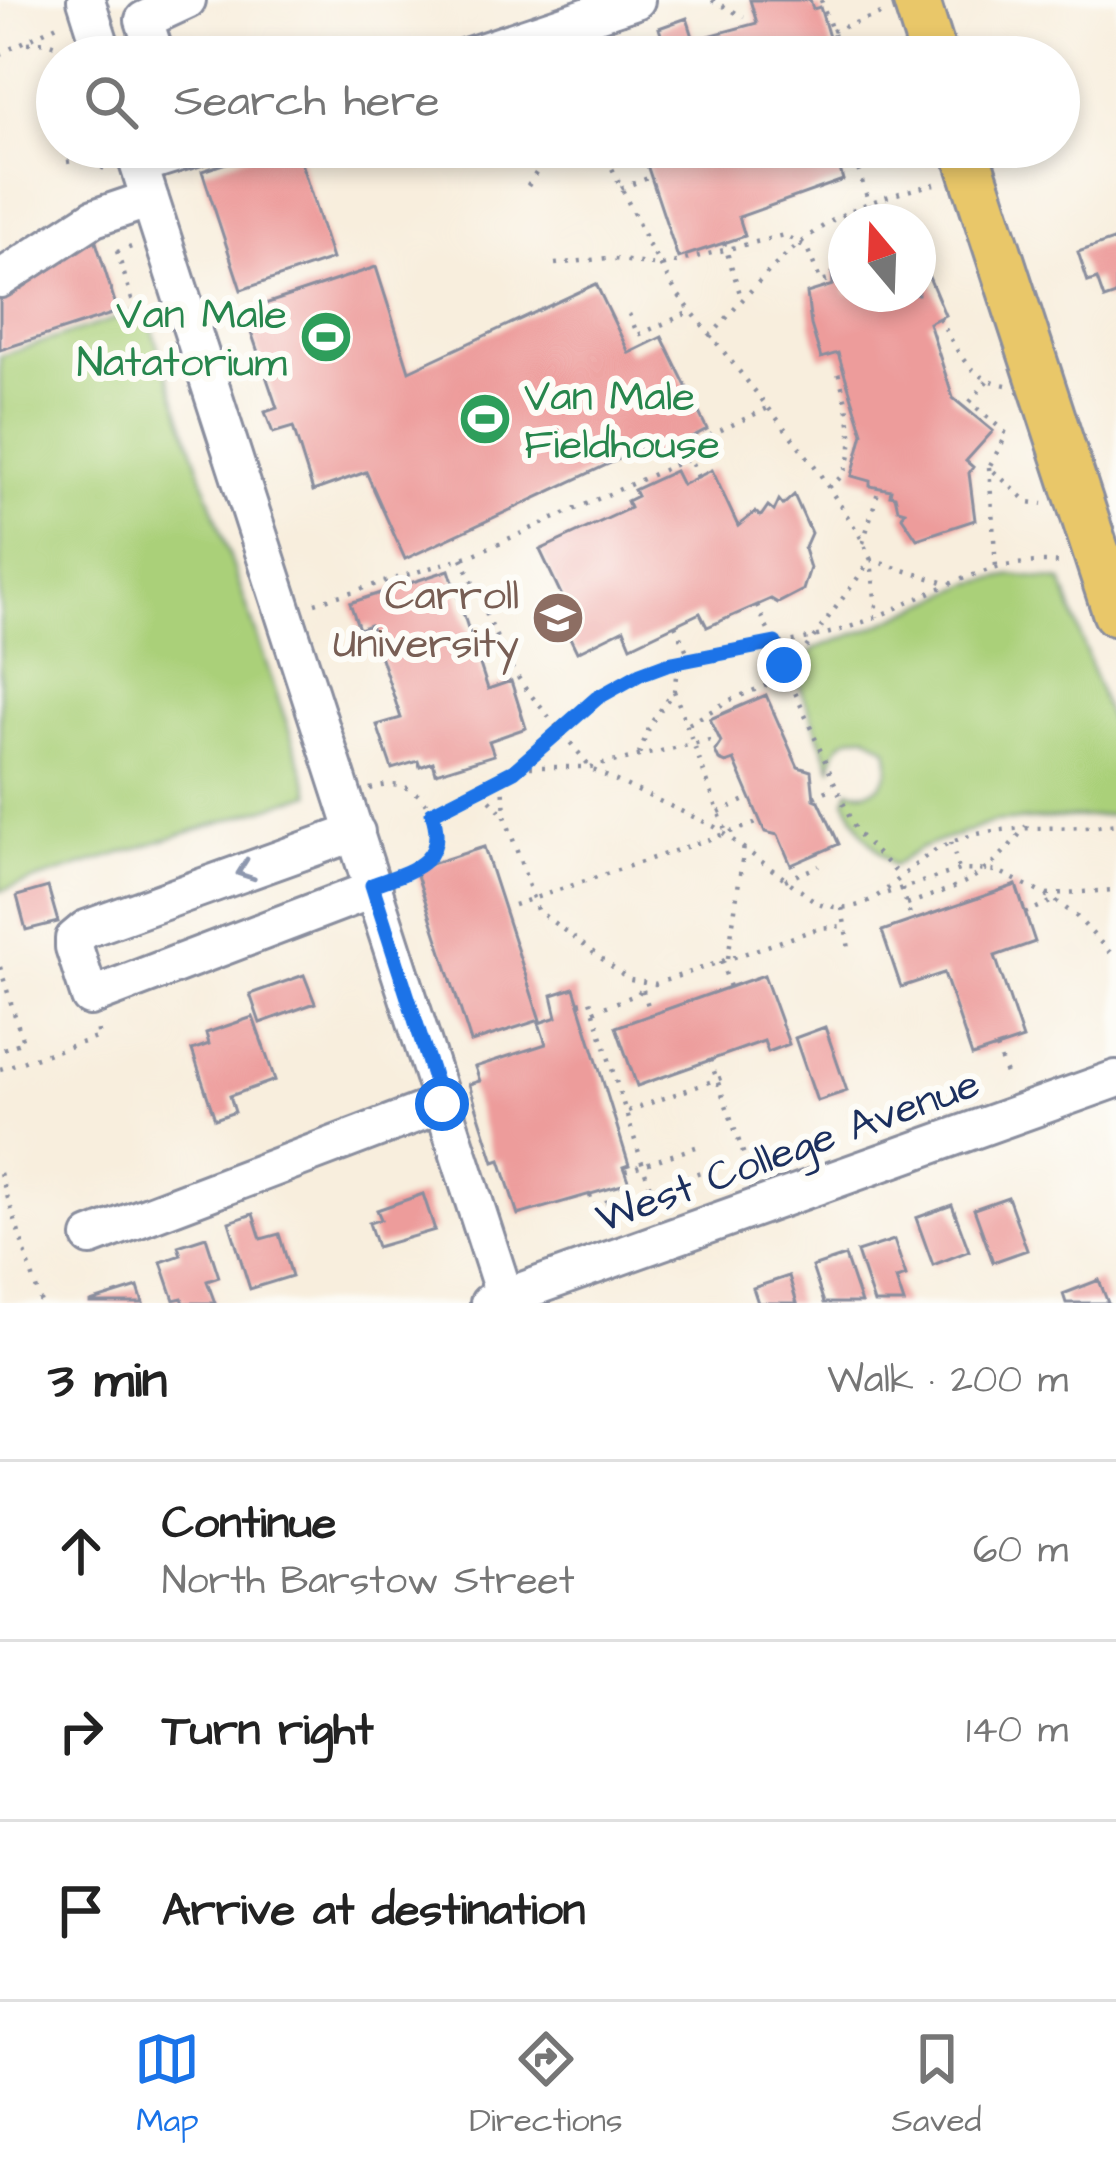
<!DOCTYPE html>
<meta charset="utf-8">
<style>
body{margin:0;font-family:"Architects Daughter",sans-serif;background:#f6f6f6;color:#222}
.compass{position:absolute;left:828px;top:204px;width:108px;height:108px;border-radius:50%;background:#fff;box-shadow:0 6px 18px #0003;rotate:341deg}
.stop{position:absolute;width:36px;height:36px;margin:-27px;border:9px solid #1a73e8;border-radius:50%;background:#fff}
.stop.end{background:#1a73e8;border-color:#fff;box-shadow:0 3px 12px #0008}
.list{margin:0;padding:0;list-style:none}
h2{display:flex;justify-content:space-between;align-items:center;height:156px;margin:0;padding:0 48px;font-size:51px}
h2 small{font-size:39px;font-weight:400;color:#767676}
.list li{display:grid;grid-template-columns:78px 1fr auto;gap:36px;align-items:center;box-sizing:border-box;height:180px;padding:0 48px;border-top:3px solid #e0e0e0}
.list b{display:block;font-size:45px;white-space:nowrap}
.list p{margin:0;font-size:39px;white-space:nowrap;color:#767676}
.list em{font-size:39px;font-style:normal;color:#767676}
.icon{flex:none;width:66px;height:66px;fill:none;stroke:currentColor;stroke-width:2;stroke-linecap:round;stroke-linejoin:round}
.map{position:relative;flex:none;width:1116px;height:1303px;overflow:hidden}
.search{position:absolute;background:#fff;box-shadow:0 6px 18px #0003;left:36px;right:36px;top:36px;height:132px;display:flex;align-items:center;gap:30px;box-sizing:border-box;padding:0 42px;border-radius:66px;color:#767676;font-size:45px}
.sheet{height:696px;background:#fff}
nav{display:flex;justify-content:space-around;align-items:center;box-sizing:border-box;height:168px;border-top:3px solid #e0e0e0;background:#fff;font-size:33px;color:#767676}
nav a{display:grid;justify-items:center;gap:6px}
nav .on{color:#1a73e8}
.map>svg:first-child{display:block}
</style>
<div class="map">
<svg width="1116" height="1303" viewBox="0 0 1116 1303">
<rect width="100%" height="100%" fill="#fdfcf7"/>
<filter id="ink" filterUnits="userSpaceOnUse"><feTurbulence type="fractalNoise" baseFrequency=".00833" numOctaves="2"/><feDisplacementMap in="SourceGraphic" scale="24" xChannelSelector="R" yChannelSelector="G"/><feConvolveMatrix kernelMatrix="1 2 1 2 8 2 1 2 1" color-interpolation-filters="sRGB"/></filter>
<filter id="wash" filterUnits="userSpaceOnUse"><feTurbulence type="fractalNoise" baseFrequency=".004" numOctaves="4" result="noise"/><feDisplacementMap in="SourceGraphic" scale="48" xChannelSelector="R" yChannelSelector="G"/><feGaussianBlur stdDeviation="2.7" result="paint"/><feColorMatrix in="noise" values="0 0 0 0 0 0 0 0 0 0 0 0 0 0 0 0 0 1.4 0 .05"/><feComposite in="paint" operator="in"/></filter>
<g filter="url(#wash)">
<rect width="100%" height="100%" fill="#f8eedd"/>
<!-- green -->
<path fill="#aad079" stroke="#62806c" stroke-width="3" d="M145,309L311,794L0,891V356Z
M1012,575L1062,581L1116,740V815L994,822L921,848L893,866L864,835L845,800L849,790C877,798 895,777 887,749L867,735C845,734 832,746 832,769L799,684L800,672L814,649L874,627L970,584Z"/>
<g id="blocks">
<!-- building -->
<path fill="#ed9c9b" d="M750,0H810L813,9L820,7L834,54L823,57H642L665,48L659,28L687,18L694,40L757,23Z
M274,147H296L332,259L241,290L202,171Z
M641,147H834L843,180L739,217L745,236L678,258Z
M91,226L118,312L0,350V286Z
M1116,239V295L1104,299L1097,279L1088,282L1078,252Z
M918,251L945,315L929,323L953,398L993,431L966,461L973,467L969,473L975,520L917,539L902,517L905,511L898,509L895,496L890,495L891,490L870,486V481L852,476L863,433L838,353L821,358L811,325L807,293L833,285L832,273L846,268V294H918Z
M376,267L409,371L596,284L629,353L662,337L707,429L651,458L645,447L405,559L366,472L313,491L293,427L273,433L265,412L277,408L244,311Z
M712,470L738,526L755,512L761,516L768,506L774,511L779,500L783,505L794,495L811,533L804,549L810,568L803,590L778,603L771,599L707,627L700,613L631,646L624,629L577,652L559,615L569,611L540,550L630,508L627,501L637,496L634,490L675,471L682,485Z
M449,570L488,689L511,681L526,728L489,741L494,755L436,773L433,762L420,767L418,761L392,769L377,725L401,718L370,625L359,629L350,603Z
M766,695L798,767L811,771L814,799L819,801L839,844L791,865L778,835L765,832L734,760L726,763L719,760L715,751L721,742L710,719Z
M484,847L540,1020L471,1042L415,869Z
M1016,885L1035,942L995,956L1023,1039L972,1056L944,973L901,987L882,931Z
M48,887L58,922L26,930L17,896Z
M304,975L315,1003L260,1023L250,994Z
M764,975L789,1044L768,1052L764,1041L637,1086L616,1027Z
M574,988L629,1165L623,1167L629,1183L518,1215L500,1160L494,1162L469,1084L480,1081L475,1067L546,1044L539,1023L557,1017L552,995Z
M253,1017L275,1080L230,1096L235,1112L215,1119L192,1050L209,1044L206,1033Z
M825,1027L847,1091L817,1101L795,1038Z
M423,1194L435,1230L377,1247L369,1223L381,1219L377,1210Z
M1008,1197L1027,1250L993,1262L974,1209Z
M952,1205L969,1251L933,1265L916,1218Z
M253,1214L261,1239L279,1234L292,1276L250,1289L229,1222Z
M206,1237L219,1277L207,1281L215,1303H184L182,1298L174,1300L161,1262L181,1255L178,1246Z
M894,1240L906,1276L896,1279L904,1303H874L857,1252Z
M845,1256L861,1303H824L812,1267Z
M789,1276L797,1303H758L753,1288Z
M1099,1280L1108,1303H1066L1063,1294Z
M138,1287L143,1303H90V1302Z"/>
</g>
</g>
<g filter="url(#ink)">
<use href="#blocks" fill-opacity="0" stroke="#8a8e9e" stroke-width="3"/>
<g fill="none" stroke-linecap="round" stroke-linejoin="round">
<!-- minor casing -->
<g stroke="#8a8e9e" stroke-width="42">
<path id="minor" d="M86,0L104,57
M156,57L144,20L187,0
M466,57L636,0
M133,147L505,1297
M139,165L196,147
M0,279L94,218L150,199
M356,832L86,929L74,939V947L90,997L374,889
M91,1237L442,1104
M489,1303L1116,1079"/>
</g>
<!-- major casing -->
<g stroke="#8a8e9e" stroke-width="51">
<path id="major" d="M916,0L934,57
M964,147L1116,613"/>
</g>
<!-- path -->
<path stroke="#8a8e9e" stroke-width="4.5" stroke-dasharray="3 9" stroke-linecap="butt" d="M712,0L744,17
M821,0L840,53
M832,31L883,13
M28,43L47,42L69,49
M0,54L59,24
M602,147L649,246L676,292L814,465L859,534L871,560L877,617
M851,147L875,222
M67,162L82,160L108,170
M528,186L549,152L565,147
M621,188L651,177
M724,243L742,300
M117,251L133,303
M117,252L134,246
M555,264L608,258L660,266L784,235L807,248L821,282L828,280
M629,314L638,335L690,312
M939,318C958,350 965,377 1006,385
M710,337C751,290 791,240 848,212C876,198 908,191 938,183
M987,381L970,402L1007,434L989,467L1028,502L1043,504
M989,467L996,567
M698,477L685,447L768,408
M828,487C867,466 847,405 838,372
M863,543L878,492
M462,558L506,659L525,688L593,770L715,827L816,902C874,925 897,869 943,846C999,819 1056,833 1116,824
M315,603L472,555L690,458
M757,605L856,832L901,877
M675,625L690,658
M791,680L805,649L871,560L949,584
M674,691L727,835
M689,724L730,700L789,676
M639,754L651,723L674,691L678,662
M518,767H590L719,738
M503,780L505,816L537,910L630,980L655,984L820,928L843,926
M370,789C414,774 438,805 436,847L421,864L400,874
M482,791L505,816
M814,797L835,787
M719,812L750,798
M432,813C460,801 489,789 514,771C549,745 574,710 613,689C680,653 753,652 826,634C907,614 974,554 1061,563
M951,842L959,870
M785,880L819,866
M902,888L910,915
M887,893L959,870L998,871L1055,900L1077,917L1116,959
M1047,894L1116,890
M907,904C968,883 985,879 1026,826
M514,905L760,822
M842,908L850,955
M1025,913L1053,901
M728,958L744,846
M721,961L730,987
M0,967L23,1042L0,1050
M643,990L651,1015
M579,1003L590,1000L656,1206
M594,1011L638,994L645,984
M996,1048L1008,1079
M710,1060L750,1172
M0,1069L99,1037L97,1027
M628,1111L724,1077
M625,1171L696,1147
M0,1173L41,1303
M590,1195L593,1206L704,1171"/>
<!-- minor -->
<use href="#minor" stroke="#fff" stroke-width="36"/>
<!-- major -->
<use href="#major" stroke="#e9c769" stroke-width="45"/>
</g>
<!-- one-way arrows -->
<defs><path id="oneway-chevron" d="M-2-3.5L2.5 0L-2 3.5" fill="none" stroke-width="1.6" stroke-linecap="round" stroke-linejoin="round" transform="scale(3)"/></defs>
<use stroke="#8d97ae" href="#oneway-chevron" transform="translate(245 871) rotate(160)"/>
</g>
<g fill="none" stroke-linecap="round" stroke-linejoin="round" filter="url(#ink)">
<!-- route -->
<path stroke="#1a73e8" stroke-width="15" d="M442,1104L372,885C411,871 449,863 432,813L514,771L597,698L640,674L667,664L775,643L784,665"/>
</g>
<!-- icons -->
<defs>
<g id="stadium-disc" transform="scale(2.7)"><circle r="9.5" fill="#2e9e5b" stroke="#fdfcf7"/><path d="M0-5a6.5 5 0 1 0 0 10a6.5 5 0 1 0 0-10ZM-3.5-1.8h7v3.6h-7Z" fill="#fff"/></g>
<g id="university-disc" transform="scale(2.7)"><circle r="9.5" fill="#8d6e63" stroke="#fdfcf7"/><path d="M0-5L7-2L0 1L-7-2ZM-4 1L0 2.5L4 1V4Q0 6-4 4Z" fill="#fff"/></g>
</defs>
<g fill-rule="evenodd">
<use href="#stadium-disc" x="326" y="337"/>
<use href="#stadium-disc" x="485" y="419"/>
<use href="#university-disc" x="558" y="618"/>
</g>
<g text-anchor="middle" stroke-width="12" stroke-linejoin="round" paint-order="stroke">
<!-- leisure labels -->
<g font-size="42" fill="#27864d" stroke="#fdfcf7" text-anchor="end">
<text x="287" y="328">Van Male<tspan x="287" dy="48">Natatorium</tspan></text>
<text x="524" y="410" text-anchor="start">Van Male<tspan x="524" dy="48">Fieldhouse</tspan></text>
</g>
<!-- education labels -->
<g font-size="42" fill="#785e54" stroke="#fdfcf7" text-anchor="end">
<text x="519" y="609">Carroll<tspan x="519" dy="48">University</tspan></text>
</g>
<!-- street labels -->
<g font-size="42" fill="#1b2f5e" stroke="#fdfcf7">
<text transform="translate(787 1149) rotate(-20)" y="15">West College Avenue</text>
</g>
</g>
</svg>
<svg class="compass" viewBox="-18 -18 36 36"><path d="M0-13l5 13h-10z" fill="#e53935"/><path d="M0 13l5-13h-10z" fill="#767676"/></svg>
<div class="stop" style="left:442px;top:1104px"></div>
<div class="stop end" style="left:784px;top:665px"></div>
<div class="search"><svg class="icon" aria-label="search" viewBox="0 0 24 24"><circle cx="10" cy="10" r="6"/><path d="M15 15l6 6"/></svg>Search here</div>
</div>
<section class="sheet">
<h2>3 min<small>Walk · 200 m</small></h2>
<ul class="list">
<li><svg class="icon" aria-label="ahead" viewBox="0 0 24 24"><path d="M12 20V5M6 11l6-6 6 6"/></svg><div><b>Continue</b><p>North Barstow Street</p></div><em>60 m</em></li>
<li><svg class="icon" aria-label="right" viewBox="0 0 24 24"><path d="M7 20v-9h11M14 6l5 5-5 5"/></svg><div><b>Turn right</b></div><em>140 m</em></li>
<li><svg class="icon" aria-label="arrive" viewBox="0 0 24 24"><path d="M6 21V4h12l-3 4 3 4H6"/></svg><div><b>Arrive at destination</b></div></li>
</ul>
</section>
<nav>
<a class="on"><svg class="icon" aria-label="map" viewBox="0 0 24 24"><path d="M3 6l6-2 6 2 6-2v14l-6 2-6-2-6 2zM9 4v14M15 6v14"/></svg>Map</a>
<a><svg class="icon" aria-label="directions" viewBox="0 0 24 24"><path d="M12 3l9 9-9 9-9-9zM9 14v-3h6M13 9l2 2-2 2"/></svg>Directions</a>
<a><svg class="icon" aria-label="saved" viewBox="0 0 24 24"><path d="M7 4h10v16l-5-4-5 4z"/></svg>Saved</a>
</nav>
